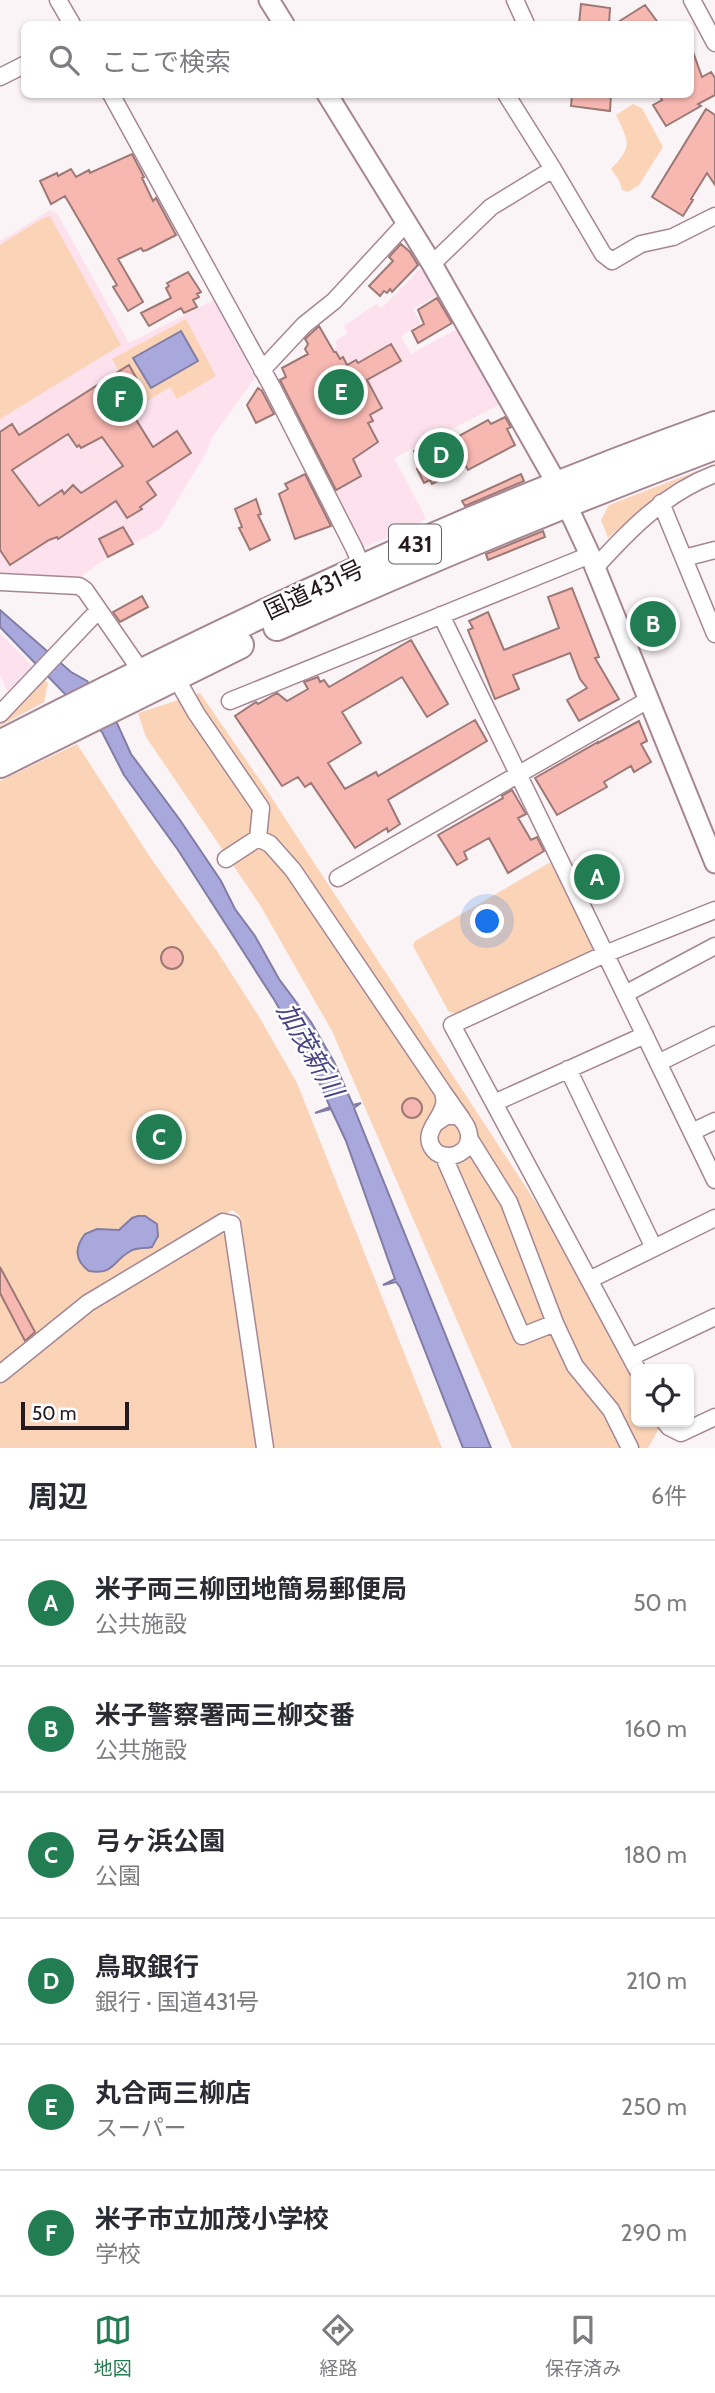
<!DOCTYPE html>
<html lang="ja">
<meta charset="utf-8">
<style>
body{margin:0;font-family:Cabin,"Noto Sans JP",sans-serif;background:#f2f2f3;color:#2b2b33}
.controls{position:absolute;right:21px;bottom:21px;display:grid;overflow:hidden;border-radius:10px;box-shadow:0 2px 5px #0004}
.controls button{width:63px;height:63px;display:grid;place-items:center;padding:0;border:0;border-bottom:2px solid #e1e1e2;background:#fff;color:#2b2b33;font:35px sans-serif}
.scale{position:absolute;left:21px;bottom:18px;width:108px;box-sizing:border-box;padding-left:7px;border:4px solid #25181e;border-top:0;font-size:19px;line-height:24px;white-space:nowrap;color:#25181e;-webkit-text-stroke:5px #fff;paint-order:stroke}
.you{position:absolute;left:488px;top:922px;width:24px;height:24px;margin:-18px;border:5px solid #fff;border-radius:50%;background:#1a73e8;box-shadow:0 0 0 10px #1a73e833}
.badge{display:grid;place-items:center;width:46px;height:46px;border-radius:50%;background:#227d52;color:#fff;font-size:23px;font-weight:700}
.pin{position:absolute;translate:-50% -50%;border:4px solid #fff;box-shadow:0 2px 7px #0006}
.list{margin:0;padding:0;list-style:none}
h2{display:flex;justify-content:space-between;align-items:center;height:91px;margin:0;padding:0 28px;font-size:30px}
h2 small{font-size:23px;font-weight:400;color:#7c7c81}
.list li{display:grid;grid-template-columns:46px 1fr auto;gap:21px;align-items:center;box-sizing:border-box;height:126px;padding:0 28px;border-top:2px solid #e1e1e2}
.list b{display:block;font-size:26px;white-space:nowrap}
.list p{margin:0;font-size:23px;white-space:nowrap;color:#7c7c81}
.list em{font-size:23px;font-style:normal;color:#7c7c81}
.icon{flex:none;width:38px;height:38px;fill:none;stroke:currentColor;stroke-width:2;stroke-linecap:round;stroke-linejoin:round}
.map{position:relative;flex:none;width:715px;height:1448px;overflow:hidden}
.search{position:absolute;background:#fff;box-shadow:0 2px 5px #0004;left:21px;right:21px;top:21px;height:77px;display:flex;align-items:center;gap:18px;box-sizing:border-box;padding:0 24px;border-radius:10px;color:#7c7c81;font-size:26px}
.sheet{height:847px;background:#fff}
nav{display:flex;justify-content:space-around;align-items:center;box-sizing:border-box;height:98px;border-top:2px solid #e1e1e2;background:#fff;font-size:19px;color:#7c7c81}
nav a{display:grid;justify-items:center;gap:4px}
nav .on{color:#227d52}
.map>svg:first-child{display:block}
</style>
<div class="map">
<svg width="715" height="1448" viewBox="0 0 715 1448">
<rect width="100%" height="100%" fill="#fbf4f7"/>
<!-- built -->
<path fill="#fde2ed" d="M50,210L57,213L129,343L218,298L245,348L246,360L255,378L213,436L206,453L160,529L98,564L78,579L67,576L0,574V241Z
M424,265L440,294L413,309L421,324L401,336L411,354L460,327L503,403L394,458L426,518L417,525L360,549L331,492L335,489L316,453L312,454L302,435L306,433L276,380L337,347L335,341L347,334L344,326L376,304L382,308Z
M0,633L35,669L10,697L0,675Z"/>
<!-- green -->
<path fill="#fbd4b8" d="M633,104L642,108L663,147L639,185L628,192L622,190L619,180L611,169C633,146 629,142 616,115Z
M50,216L121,345L0,419V245L43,218Z
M186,319L216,376L177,399L170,387L139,406L112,359Z
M715,464V468C673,483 641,509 608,538L601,520L609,505Z
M43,679L48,683L44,702L0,726V722L18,707Z
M200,693L264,786L544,1215L636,1384V1422H657L660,1427L648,1448H512L332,1031L260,905L146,737L138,713Z
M77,744L150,857L217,951L258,1015L297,1083L442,1448H269L240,1216L232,1210L150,1263L0,1369V781Z
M549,863L556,865L594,944L591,952L457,1014L449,1012L413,946L415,941Z
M216,1231L229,1237L258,1448H0V1381L66,1326Z"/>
<!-- water -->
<path fill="#a8a8dd" stroke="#817da4" stroke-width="2" d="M181,331L198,361L151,388L133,358Z
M0,610L71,672L87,681L116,721L131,754L180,820L221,881L235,909L255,936L279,979L311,1022L334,1062L353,1105L361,1103L354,1108L491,1448H463L400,1287L396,1282L383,1285L395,1279L346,1141L331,1109L315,1113L330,1107L313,1068L275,1001L178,850L124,775L102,732L0,627Z
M138,1216H145L157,1224L158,1236L152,1247C144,1249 136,1247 129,1252C112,1262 114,1275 89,1271C75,1261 74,1248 85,1234L97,1229L119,1230L132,1218Z"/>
<!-- building -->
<path fill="#f8b8b2" stroke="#9c7976" stroke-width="2" fill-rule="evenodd" d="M581,4L610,8L609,24H579Z
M645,5L659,24H615Z
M692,49L702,77L711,72L715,78V95L698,104L701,106L666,126L653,105L662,100L659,94H690Z
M572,94H611L610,111L571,106Z
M706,109L715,115V185L707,173L691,199L693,200L683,216L652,197Z
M132,154L144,177L142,178L153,201L156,198L176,235L147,250L143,251L141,248L118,259L143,302L128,311L113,287L117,285L65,196L51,204L40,181L57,173L58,176L71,169L76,177L89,170L90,173Z
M401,244L410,252L418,265L392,292L390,289L387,293L384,291L380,296L369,286L393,261L389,257Z
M188,272L201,292L197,294L199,297L193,300L197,307L184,313L181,308L149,326L141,313L171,298L166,288L169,286L167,283Z
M437,298L452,323L418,343L412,331L424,324L418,310Z
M319,326L334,352H336L340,359L343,357L347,365L356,360L358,363L391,344L401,361L367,380L382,408L370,415L373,421L368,423L378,442L353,459L361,476L336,490L280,380L286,377L282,368L308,354L305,349L308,344L305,339Z
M129,365L145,394L127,405L153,447L177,431L191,453L147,482L156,495L140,507L142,509L127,518L116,501L58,539L57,537L49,540L10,565L0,550V432L12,424L19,435ZM68,434L77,447L79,445L81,448L102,437L123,466L81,493L73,485L64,494L62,490L39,506L12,470Z
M258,388L262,391L274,414L256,423L247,405Z
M505,417L511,427L507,429L515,445L468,470L464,463L444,473L446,477L432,484L430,480L424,483L417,469L421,465L414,451L446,434L450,441L488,420L491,424Z
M305,474L331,526L295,539L279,494L288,489L285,484Z
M521,474L524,481L465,506L462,501Z
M256,499L261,514L258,515L270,540L250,550L239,528L242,527L235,509Z
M123,527L133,544L108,557L99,539Z
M543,531L545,537L488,560L486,554Z
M572,588L599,657L595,658L619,699L579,721L567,700L587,688L580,679L570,653L513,675L519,689L495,699L468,630L473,628L469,621L488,612L504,650L559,628L548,597Z
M142,596L148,607L120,622L113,612Z
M411,640L448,704L427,717L402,677L342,712L361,743L328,763L345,789L376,772L378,776L475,720L487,741L388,800L400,824L388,832L387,828L355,848L311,783L305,787L298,777L282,786L235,716L256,702L258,704L277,693L287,701L308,689L304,682L318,677L320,682L324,680L329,687Z
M639,721L647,741L641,744L651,762L634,772L631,766L604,782L607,787L557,815L535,778L598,742V743Z
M512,790L526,814L518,818L531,840L537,837L544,851L508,873L489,838L464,852L467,859L457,865L438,835L503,798L502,796Z
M161 958a11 11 0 1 1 22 0a11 11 0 1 1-22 0Z
M402 1108a10 10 0 1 1 20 0a10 10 0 1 1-20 0Z
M0,1267L35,1332L25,1341L0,1293Z"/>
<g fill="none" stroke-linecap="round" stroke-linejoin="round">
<!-- minor casing -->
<g stroke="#a68693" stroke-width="19">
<path id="minor" d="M58,0L72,24
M515,0L526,24
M692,0L715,43
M0,77L24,65
M111,94L272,387L354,548L362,567
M553,169L603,254L612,261L641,244L673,237L715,216
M432,264L491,207L553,169L506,94
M262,370L304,325L334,301L407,222
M661,503L715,634
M684,558L715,550
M594,569C629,530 665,493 715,474
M0,582L79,586L85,590L141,671
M441,615L715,1180
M175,676L196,713L261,808L258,838
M230,701L590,555
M0,714L92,617L99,613
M226,859L258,838L270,844L293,870L443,1092
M338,878L648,700
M625,994L715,946
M658,1063L715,1035
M568,1069L654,1248
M494,1103L645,1035
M436,1123L446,1116H457C468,1123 474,1139 464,1150C459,1154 455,1156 449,1156C443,1156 438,1155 434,1150C420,1133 442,1120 444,1104C445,1100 444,1096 443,1092L462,1119
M692,1132L715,1121
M444,1157L522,1336L555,1323L509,1202L469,1138
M589,1280L715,1218
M555,1323L575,1366L611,1410L630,1448
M631,1357L715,1317
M637,1369L452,1025L605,954L715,910
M0,1374L88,1303L223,1222L232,1224L265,1448
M665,1422L669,1427L681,1433L715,1417"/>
</g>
<!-- tertiary casing -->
<g stroke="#a68693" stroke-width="23">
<path id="tertiary" d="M269,0L284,24
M327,94L432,264L557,484L590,555L715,863"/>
</g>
<!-- trunk casing -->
<g stroke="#a68693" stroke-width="30">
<path id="trunk" d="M277,627C422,562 567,502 715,446
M0,744C232,624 469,513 715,425
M0,764L240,645"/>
</g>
<!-- minor -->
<use href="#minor" stroke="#fff" stroke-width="16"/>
<!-- tertiary -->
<use href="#tertiary" stroke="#fff" stroke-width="19"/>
<!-- trunk -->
<use href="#trunk" stroke="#fff" stroke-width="26"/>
</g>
<g text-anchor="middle" stroke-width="5" stroke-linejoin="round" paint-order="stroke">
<!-- shield labels -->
<rect fill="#fff" stroke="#665d62" stroke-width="2" x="389" y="524.5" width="52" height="39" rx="5"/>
<g font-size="23" font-weight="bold" fill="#25181e">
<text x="415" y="552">431</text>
</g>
<!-- street labels -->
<g font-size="24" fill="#25181e" stroke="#fff">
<text transform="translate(314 590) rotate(-25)" y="8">国道431号</text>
</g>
<!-- water labels -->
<g font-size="26" font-style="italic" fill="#484384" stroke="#fff">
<text transform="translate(310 1050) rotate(60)" y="9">加茂新川</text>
</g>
</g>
</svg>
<div class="controls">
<button><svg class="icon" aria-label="locate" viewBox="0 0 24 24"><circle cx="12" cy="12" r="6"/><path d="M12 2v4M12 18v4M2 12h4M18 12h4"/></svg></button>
</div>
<div class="scale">50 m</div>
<div class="you"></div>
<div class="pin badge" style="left:597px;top:877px">A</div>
<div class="pin badge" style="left:653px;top:624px">B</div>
<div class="pin badge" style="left:159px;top:1137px">C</div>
<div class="pin badge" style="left:441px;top:455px">D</div>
<div class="pin badge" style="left:341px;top:392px">E</div>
<div class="pin badge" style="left:120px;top:399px">F</div>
<div class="search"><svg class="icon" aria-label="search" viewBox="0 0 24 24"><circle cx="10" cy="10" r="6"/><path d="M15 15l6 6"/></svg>ここで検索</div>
</div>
<section class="sheet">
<h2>周辺<small>6件</small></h2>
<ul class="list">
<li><span class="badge">A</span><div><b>米子両三柳団地簡易郵便局</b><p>公共施設</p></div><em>50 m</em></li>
<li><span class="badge">B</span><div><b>米子警察署両三柳交番</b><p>公共施設</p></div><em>160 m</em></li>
<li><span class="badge">C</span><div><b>弓ヶ浜公園</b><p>公園</p></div><em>180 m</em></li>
<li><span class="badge">D</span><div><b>鳥取銀行</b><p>銀行 · 国道431号</p></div><em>210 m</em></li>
<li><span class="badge">E</span><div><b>丸合両三柳店</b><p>スーパー</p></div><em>250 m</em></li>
<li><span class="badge">F</span><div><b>米子市立加茂小学校</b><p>学校</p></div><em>290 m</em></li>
</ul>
</section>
<nav>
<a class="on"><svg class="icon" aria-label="map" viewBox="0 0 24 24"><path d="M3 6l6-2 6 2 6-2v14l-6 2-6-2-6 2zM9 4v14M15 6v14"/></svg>地図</a>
<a><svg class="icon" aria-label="directions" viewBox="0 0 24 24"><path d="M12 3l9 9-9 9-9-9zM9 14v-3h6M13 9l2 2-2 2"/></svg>経路</a>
<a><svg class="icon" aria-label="saved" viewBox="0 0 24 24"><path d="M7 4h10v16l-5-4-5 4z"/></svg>保存済み</a>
</nav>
